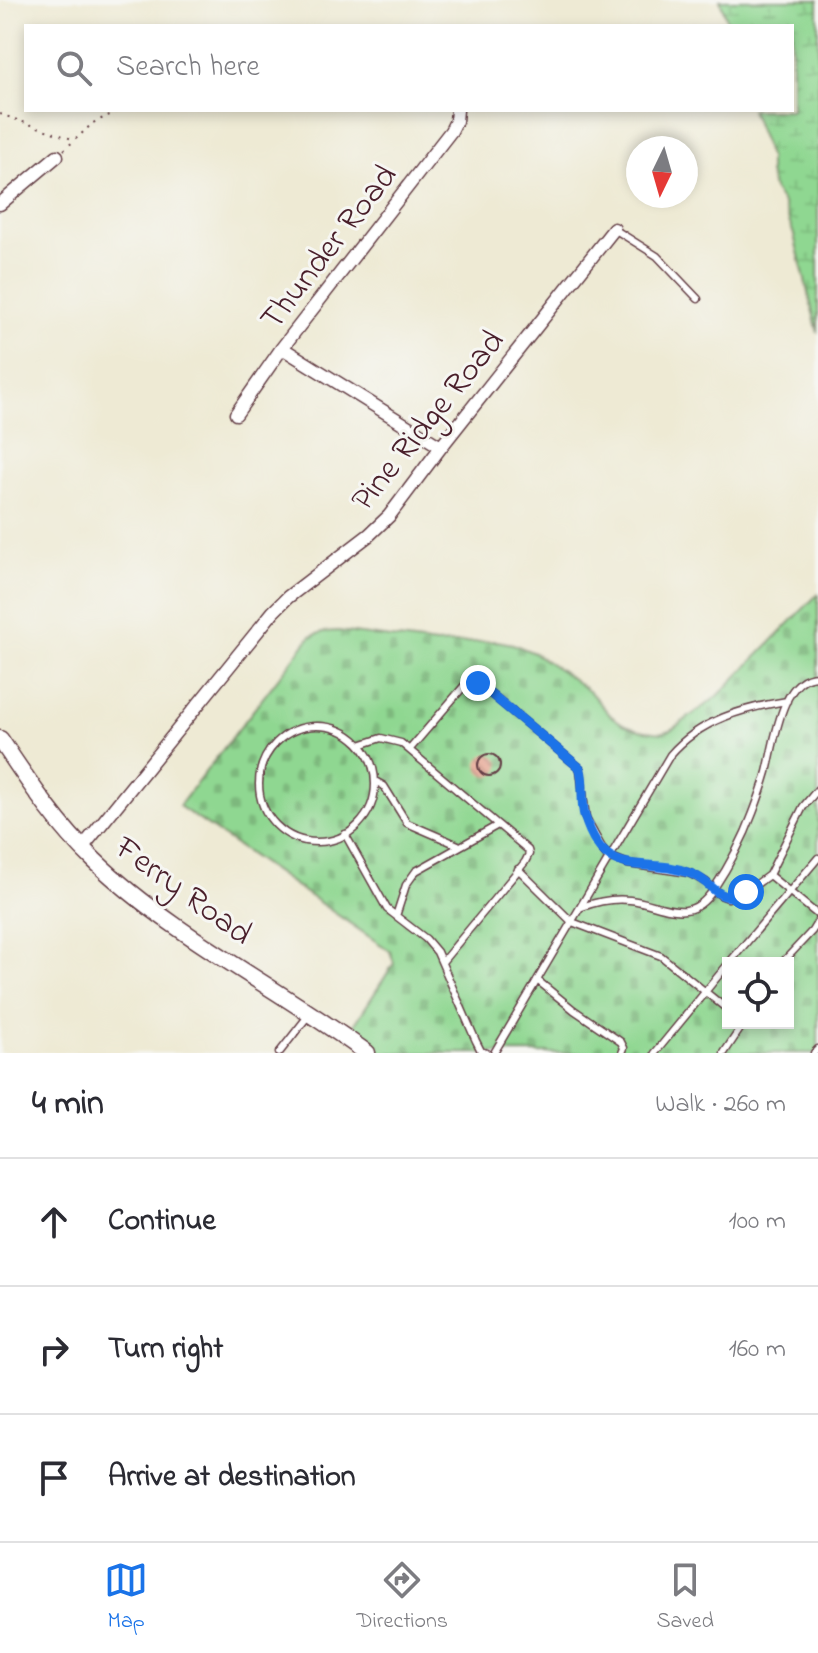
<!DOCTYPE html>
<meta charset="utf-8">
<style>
body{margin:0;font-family:"Indie Flower",sans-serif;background:#f7f7f7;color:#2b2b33}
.controls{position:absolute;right:24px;bottom:24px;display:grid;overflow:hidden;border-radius:0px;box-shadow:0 4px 12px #0003}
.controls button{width:72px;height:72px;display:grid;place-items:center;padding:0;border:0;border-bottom:2px solid #e1e1e2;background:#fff;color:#2b2b33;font:40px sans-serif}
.compass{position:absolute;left:626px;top:136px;width:72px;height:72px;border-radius:50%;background:#fff;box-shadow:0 4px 12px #0003;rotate:185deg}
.stop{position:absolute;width:24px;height:24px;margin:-18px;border:6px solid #1a73e8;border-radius:50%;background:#fff}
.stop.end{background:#1a73e8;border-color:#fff;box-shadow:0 2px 8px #0008}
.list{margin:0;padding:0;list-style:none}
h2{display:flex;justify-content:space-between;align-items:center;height:104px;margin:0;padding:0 32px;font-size:34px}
h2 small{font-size:26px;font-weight:400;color:#7c7c81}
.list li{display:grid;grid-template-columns:52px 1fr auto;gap:24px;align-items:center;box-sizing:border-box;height:128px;padding:0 32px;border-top:2px solid #e1e1e2}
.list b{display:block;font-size:30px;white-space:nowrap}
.list em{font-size:26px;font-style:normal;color:#7c7c81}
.icon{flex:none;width:44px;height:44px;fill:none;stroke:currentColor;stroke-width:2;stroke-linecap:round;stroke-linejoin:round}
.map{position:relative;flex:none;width:818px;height:1053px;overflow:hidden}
.search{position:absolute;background:#fff;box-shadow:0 4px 12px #0003;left:24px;right:24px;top:24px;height:88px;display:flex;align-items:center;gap:20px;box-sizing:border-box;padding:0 28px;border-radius:0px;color:#7c7c81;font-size:30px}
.sheet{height:488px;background:#fff}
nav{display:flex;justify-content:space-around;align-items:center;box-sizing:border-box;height:112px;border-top:2px solid #e1e1e2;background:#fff;font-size:22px;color:#7c7c81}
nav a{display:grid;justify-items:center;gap:4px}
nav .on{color:#1a73e8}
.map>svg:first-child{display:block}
</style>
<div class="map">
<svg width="818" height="1053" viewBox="0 0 818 1053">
<defs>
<pattern id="wetland-marsh" width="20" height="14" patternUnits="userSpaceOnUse" patternTransform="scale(2)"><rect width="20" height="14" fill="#8fd791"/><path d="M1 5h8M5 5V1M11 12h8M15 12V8" fill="none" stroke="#7db87d"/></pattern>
<pattern id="cemetery-stones" width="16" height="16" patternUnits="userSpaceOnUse" patternTransform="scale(2)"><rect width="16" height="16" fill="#8fd791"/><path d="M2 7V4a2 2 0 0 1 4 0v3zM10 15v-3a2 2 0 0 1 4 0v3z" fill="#7db87d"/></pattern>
<pattern id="building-back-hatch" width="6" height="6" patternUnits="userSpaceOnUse" patternTransform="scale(2)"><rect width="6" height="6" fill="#e6a28e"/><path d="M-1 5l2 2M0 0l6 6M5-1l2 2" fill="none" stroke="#bc8374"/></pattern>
</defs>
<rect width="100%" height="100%" fill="#f6f6f2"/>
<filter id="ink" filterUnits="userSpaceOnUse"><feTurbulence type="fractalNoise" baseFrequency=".0125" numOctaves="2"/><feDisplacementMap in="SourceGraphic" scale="16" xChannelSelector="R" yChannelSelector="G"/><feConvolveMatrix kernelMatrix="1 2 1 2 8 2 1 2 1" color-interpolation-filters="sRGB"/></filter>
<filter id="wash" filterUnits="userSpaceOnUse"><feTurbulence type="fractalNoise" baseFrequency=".006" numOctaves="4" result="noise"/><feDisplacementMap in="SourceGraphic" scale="32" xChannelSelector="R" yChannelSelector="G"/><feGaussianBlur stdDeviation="1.8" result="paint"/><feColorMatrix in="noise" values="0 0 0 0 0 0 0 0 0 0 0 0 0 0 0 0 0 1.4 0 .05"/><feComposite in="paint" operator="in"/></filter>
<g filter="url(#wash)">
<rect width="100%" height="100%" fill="#eeead4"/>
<!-- wetland -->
<path fill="url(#wetland-marsh)" stroke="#6c7b5e" stroke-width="2" d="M720,0H818V333L794,235L783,204L773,189L769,173V156L751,110H792V26H729Z"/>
<!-- cemetery -->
<path fill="url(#cemetery-stones)" stroke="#6c7b5e" stroke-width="2" fill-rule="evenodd" d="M818,594V1053H382L351,1030L394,963L390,951L179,806L311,636L323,632L338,631L436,644L497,641L513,644L534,653L563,672L590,692L611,716L623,724L639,730L660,733L671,730L718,696ZM728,963H788V1023H728Z"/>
<g id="blocks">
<!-- building -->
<path fill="url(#building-back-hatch)" d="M478 765a11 11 0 1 1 22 0a11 11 0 1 1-22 0Z"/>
</g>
</g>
<g filter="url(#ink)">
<use href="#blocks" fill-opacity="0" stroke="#633d44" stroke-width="2"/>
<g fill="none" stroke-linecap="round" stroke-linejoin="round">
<!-- lane casing -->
<g stroke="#633d44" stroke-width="9">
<path id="lane" d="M614,229L657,256L698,299
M259 784a58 58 0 1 1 116 0a58 58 0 1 1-116 0Z
M360,745L381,738L401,743L528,850L529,854L525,862L443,961
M410,749L464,686L471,681L478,683L580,768L586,819L606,855L628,864L689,873L706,882L720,895L728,898L746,892L769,875L803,807L818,789
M375,781L384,786L407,823L458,845
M345,834L387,909L426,939L437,952L476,1041L481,1051L487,1053
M518,869L572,922L661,956L728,1010
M769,875L818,915
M582,907C598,901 613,898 630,900C661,903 689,927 713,890C729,866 743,840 753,813C758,800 763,786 767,772C774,746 781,675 818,676
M396,916L406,885L416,871L498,825
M729,963L818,858
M782,963L812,931L818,921
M537,980L574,1010L621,1042L624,1048L622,1053
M279,1053L308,1016
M494,1053L670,755C700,720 743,708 787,701
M655,1053L728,964
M724,1053L744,1023
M814,1053L818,1049"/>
</g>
<!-- street casing -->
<g stroke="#633d44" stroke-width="15">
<path id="street" d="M0,204L57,156
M282,348L441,447
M236,414L282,348L451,131L456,121L457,110
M82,848L273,612L288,597L369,535L389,516L441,447L614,229"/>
</g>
<!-- secondary casing -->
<g stroke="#633d44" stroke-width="19">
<path id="secondary" d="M0,739C29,782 56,824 94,860C173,936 279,988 367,1053"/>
</g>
<!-- path -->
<path stroke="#633d44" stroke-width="2" stroke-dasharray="2 6" stroke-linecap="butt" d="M0,114L75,140
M64,150L93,123L120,110"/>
<!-- lane -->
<use href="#lane" stroke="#fff" stroke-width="6"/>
<!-- street -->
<use href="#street" stroke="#fff" stroke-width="12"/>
<!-- secondary -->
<use href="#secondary" stroke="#fff" stroke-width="16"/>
</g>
</g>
<g fill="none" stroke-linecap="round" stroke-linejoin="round" filter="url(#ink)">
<!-- route -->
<path stroke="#1a73e8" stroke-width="10" d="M478,683L580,768C585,783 580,801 585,817C606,885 645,854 692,874C717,885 716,905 746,892"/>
</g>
<g text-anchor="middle" stroke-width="6" stroke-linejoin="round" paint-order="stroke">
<!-- street labels -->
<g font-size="34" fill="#4a1f2b" stroke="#f6f6f2">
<text transform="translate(327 246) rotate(-52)" y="12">Thunder Road</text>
<text transform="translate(426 419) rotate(-51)" y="12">Pine Ridge Road</text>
<text transform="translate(185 889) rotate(36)" y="12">Ferry Road</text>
</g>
</g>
</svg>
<div class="controls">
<button><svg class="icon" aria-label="locate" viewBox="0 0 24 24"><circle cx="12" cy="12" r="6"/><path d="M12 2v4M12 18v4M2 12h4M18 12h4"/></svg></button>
</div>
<svg class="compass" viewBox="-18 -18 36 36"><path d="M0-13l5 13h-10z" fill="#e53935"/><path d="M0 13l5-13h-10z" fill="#7c7c81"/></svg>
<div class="stop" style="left:746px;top:892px"></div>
<div class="stop end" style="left:478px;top:683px"></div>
<div class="search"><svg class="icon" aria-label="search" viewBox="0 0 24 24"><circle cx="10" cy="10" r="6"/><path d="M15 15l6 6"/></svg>Search here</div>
</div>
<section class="sheet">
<h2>4 min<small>Walk · 260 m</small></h2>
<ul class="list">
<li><svg class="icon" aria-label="ahead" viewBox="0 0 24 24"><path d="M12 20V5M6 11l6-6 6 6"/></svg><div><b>Continue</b></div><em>100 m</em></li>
<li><svg class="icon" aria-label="right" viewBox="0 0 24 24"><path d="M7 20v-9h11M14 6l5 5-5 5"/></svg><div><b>Turn right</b></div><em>160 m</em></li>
<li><svg class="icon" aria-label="arrive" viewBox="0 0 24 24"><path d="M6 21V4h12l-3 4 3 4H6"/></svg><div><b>Arrive at destination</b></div></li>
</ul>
</section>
<nav>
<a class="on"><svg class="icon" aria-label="map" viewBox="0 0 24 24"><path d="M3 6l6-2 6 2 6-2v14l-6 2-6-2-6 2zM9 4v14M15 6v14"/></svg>Map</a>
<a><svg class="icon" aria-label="directions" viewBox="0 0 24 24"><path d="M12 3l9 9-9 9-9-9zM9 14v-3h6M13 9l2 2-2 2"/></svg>Directions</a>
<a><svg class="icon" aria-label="saved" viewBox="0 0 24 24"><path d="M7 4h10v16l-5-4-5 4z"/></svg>Saved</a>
</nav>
